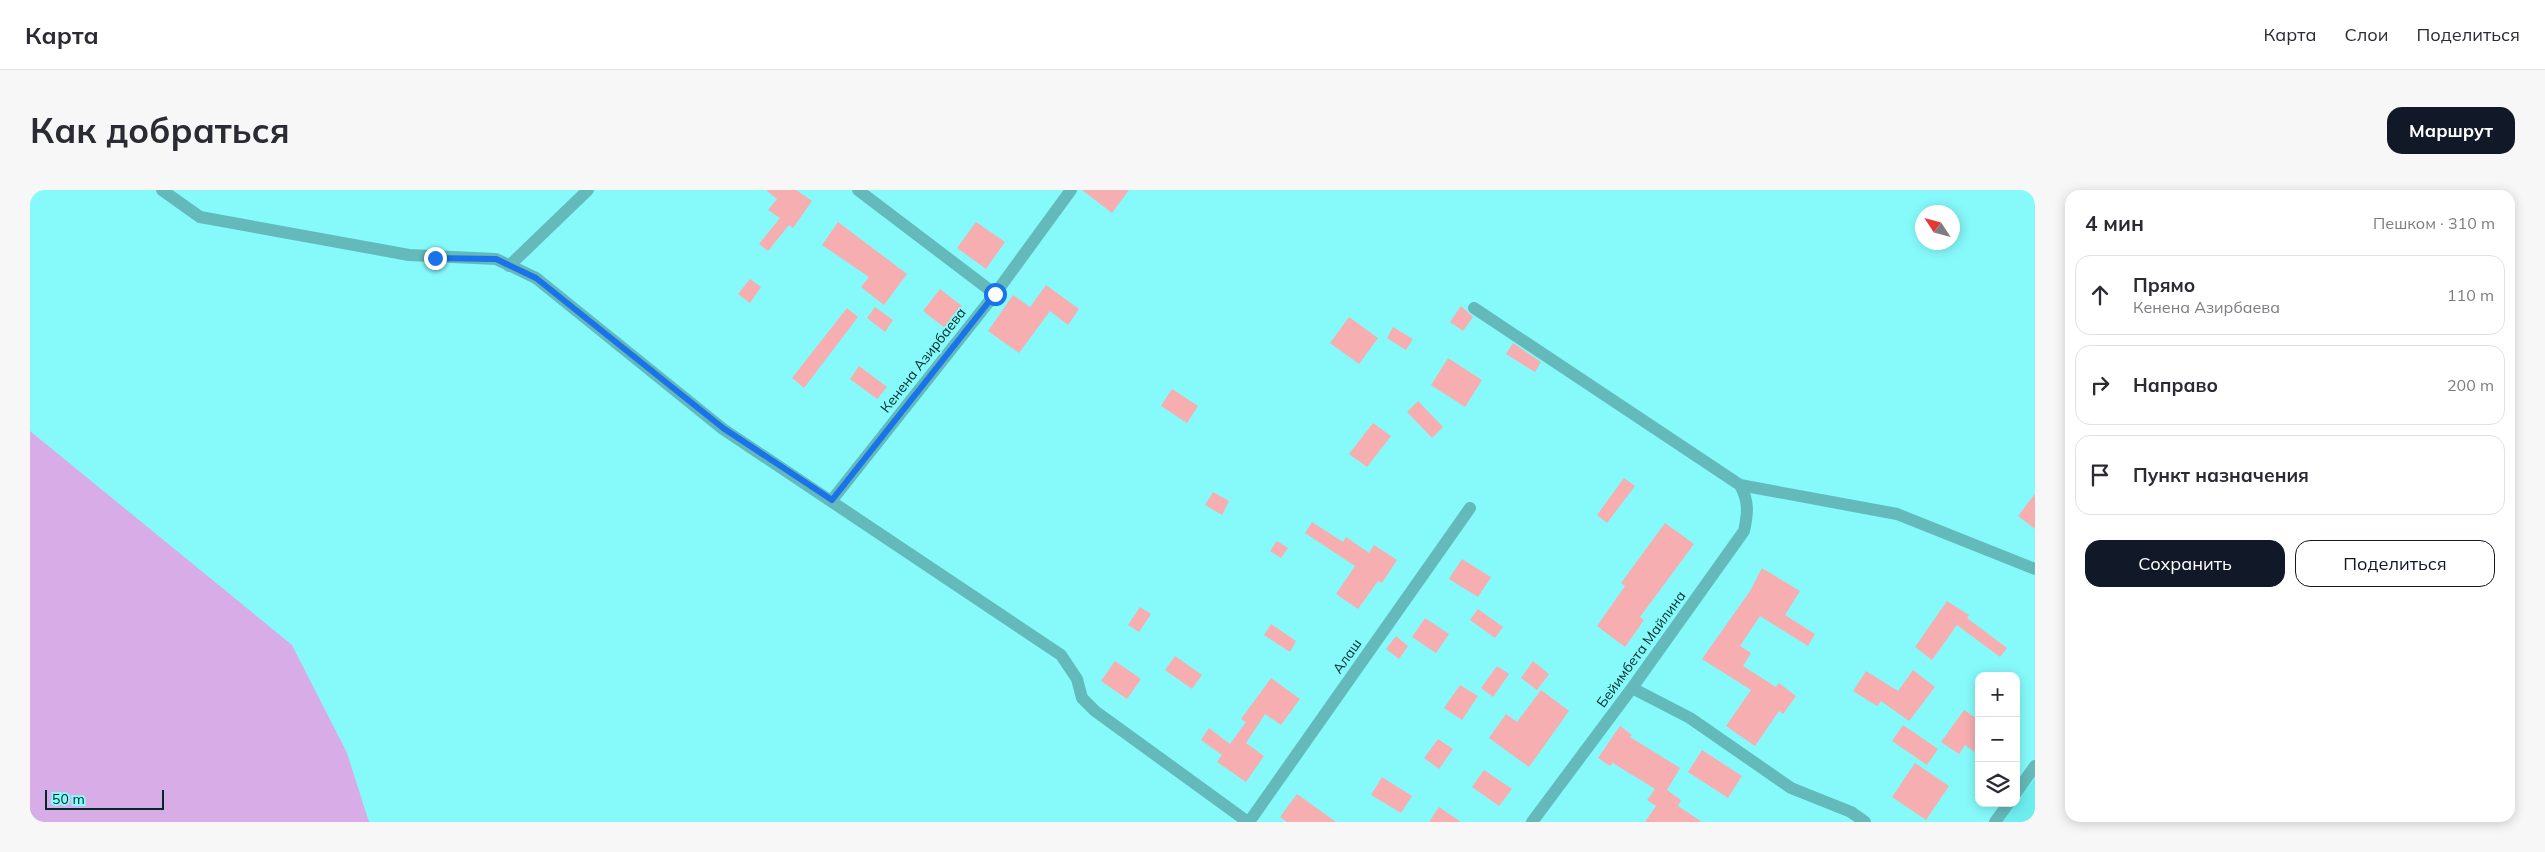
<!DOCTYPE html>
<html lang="ru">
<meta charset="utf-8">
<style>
body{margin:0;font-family:Mulish,sans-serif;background:#f7f7f7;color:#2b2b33}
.controls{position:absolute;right:15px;bottom:15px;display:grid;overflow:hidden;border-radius:10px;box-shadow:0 2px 12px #0003}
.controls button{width:45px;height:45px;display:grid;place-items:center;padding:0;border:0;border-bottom:1px solid #e1e1e2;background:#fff;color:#2b2b33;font:25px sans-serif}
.compass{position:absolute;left:1885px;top:15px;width:45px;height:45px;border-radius:50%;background:#fff;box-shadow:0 2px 12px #0003;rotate:306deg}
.scale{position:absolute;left:15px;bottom:12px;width:119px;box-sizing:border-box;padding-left:5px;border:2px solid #01292a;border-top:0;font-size:14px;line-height:18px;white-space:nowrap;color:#01292a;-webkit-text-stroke:4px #86fafb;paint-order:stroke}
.stop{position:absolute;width:15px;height:15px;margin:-11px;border:4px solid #1a73e8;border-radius:50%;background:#fff}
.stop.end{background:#1a73e8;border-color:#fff;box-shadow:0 1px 5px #0008}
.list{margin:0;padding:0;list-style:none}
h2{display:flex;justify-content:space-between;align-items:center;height:65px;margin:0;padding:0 20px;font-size:21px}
h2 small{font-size:16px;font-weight:400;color:#7c7c81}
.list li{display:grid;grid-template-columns:32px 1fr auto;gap:15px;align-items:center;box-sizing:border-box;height:80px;margin:0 10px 10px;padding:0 10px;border:1px solid #e1e1e2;border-radius:15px}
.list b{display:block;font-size:19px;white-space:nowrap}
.list p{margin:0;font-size:16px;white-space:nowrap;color:#7c7c81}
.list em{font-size:16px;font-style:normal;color:#7c7c81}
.actions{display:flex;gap:10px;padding:15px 20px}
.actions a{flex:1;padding:11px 0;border:1px solid #111827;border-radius:15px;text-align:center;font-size:18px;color:#111827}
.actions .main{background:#111827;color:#fff}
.icon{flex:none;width:28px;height:28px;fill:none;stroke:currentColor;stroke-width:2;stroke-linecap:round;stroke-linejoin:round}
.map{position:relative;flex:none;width:2005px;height:632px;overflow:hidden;border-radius:15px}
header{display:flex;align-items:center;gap:30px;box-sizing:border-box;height:70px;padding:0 25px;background:#fff;border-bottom:1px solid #e1e1e2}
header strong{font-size:24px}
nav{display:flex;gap:28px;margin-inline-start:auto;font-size:18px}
.intro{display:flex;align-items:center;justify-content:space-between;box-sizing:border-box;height:120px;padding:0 30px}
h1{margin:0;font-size:35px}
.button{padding:12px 22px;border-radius:15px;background:#111827;color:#fff;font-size:18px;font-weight:700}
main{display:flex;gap:30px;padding:0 30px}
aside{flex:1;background:#fff;border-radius:15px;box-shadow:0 2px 12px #0003}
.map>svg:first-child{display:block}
</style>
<header>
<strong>Карта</strong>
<nav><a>Карта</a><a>Слои</a><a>Поделиться</a></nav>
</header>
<div class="intro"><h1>Как добраться</h1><a class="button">Маршрут</a></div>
<main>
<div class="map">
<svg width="2005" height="632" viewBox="0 0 2005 632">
<rect width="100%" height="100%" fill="#86fafb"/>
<!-- built -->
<path fill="#6dedee" d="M2005,588V632H1973Z"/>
<!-- green -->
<path fill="#d7ace7" d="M0,241L262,455L317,563L339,632H0Z"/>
<!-- building -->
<path fill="#f6aeb1" d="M736,0H766L782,11L763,38L759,35L738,61L729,54L750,28L738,20L747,9Z
M1052,0H1099L1082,23Z
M808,32L877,84L854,115L831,97L839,87L792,55Z
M946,32L975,52L956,79L927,58Z
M720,89L731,97L720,113L708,104Z
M1016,95L1049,119L1038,135L1020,121L989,163L958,141L983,105L1000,117Z
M910,99L932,116L915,138L893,121Z
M1431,116L1443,127L1433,141L1420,132Z
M845,117L863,130L855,142L837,128Z
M817,118L828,127L774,198L762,188Z
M1319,127L1348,148L1329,174L1300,153Z
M1363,137L1383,149L1376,160L1357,148Z
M1483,153L1511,172L1505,182L1476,164Z
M1418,168L1452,190L1435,217L1401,195Z
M829,176L857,197L847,209L820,189Z
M1142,199L1168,216L1157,233L1131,216Z
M1388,211L1413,237L1402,248L1377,222Z
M1343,233L1361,246L1337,277L1319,264Z
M1594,288L1605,296L1577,333L1567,325Z
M1183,302L1199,311L1192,325L1175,315Z
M2005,304V339L1988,326Z
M1282,332L1313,352L1316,347L1339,363L1344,355L1367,370L1352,393L1348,391L1328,419L1306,404L1325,376L1275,343Z
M1635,333L1664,354L1610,427L1614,430L1595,457L1567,436L1595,396L1591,393Z
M1247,351L1258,358L1251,368L1240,361Z
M1432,369L1461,387L1448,407L1419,389Z
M1732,378L1770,401L1755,425L1785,444L1778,456L1730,426L1710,456L1721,463L1713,476L1746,497L1749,493L1766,506L1753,524L1749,521L1725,556L1696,536L1721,500L1672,469L1720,401Z
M1917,411L1939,425L1937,428L1977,458L1970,467L1927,435L1902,470L1885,457Z
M1110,417L1121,424L1109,442L1098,435Z
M1448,419L1473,437L1465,448L1440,430Z
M1395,428L1419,444L1406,463L1382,447Z
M1241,434L1266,451L1260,462L1234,445Z
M1366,446L1378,456L1369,469L1356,459Z
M1145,466L1172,485L1162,499L1135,480Z
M1085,471L1111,489L1097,509L1071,491Z
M1503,471L1519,484L1507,500L1491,488Z
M1467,476L1479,484L1463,507L1451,498Z
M1883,480L1905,497L1879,531L1851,511L1847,516L1823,501L1836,481L1868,501Z
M1241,488L1270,509L1251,535L1235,524L1216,553L1234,566L1216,592L1187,572L1192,565L1171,550L1179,538L1200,554L1216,532L1211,529Z
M1430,495L1448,506L1432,530L1414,518Z
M1511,500L1539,521L1499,577L1459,548L1476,524L1487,532Z
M1934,520L1949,530V565L1935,555L1929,564L1911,552Z
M1873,535L1908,559L1897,575L1862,551Z
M1590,536L1602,545L1600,547L1650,578L1637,600L1651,610L1648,616L1672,632H1615L1626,616L1617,610L1625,599L1583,573L1580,576L1568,568Z
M1408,549L1423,559L1409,579L1394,568Z
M1672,560L1712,586L1698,608L1658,582Z
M1885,573L1919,596L1896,630L1862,607Z
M1454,580L1482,599L1469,616L1442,597Z
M1352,587L1382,606L1371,623L1341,605Z
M1267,604L1306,632H1257L1250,627Z
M1409,617L1431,632H1399Z"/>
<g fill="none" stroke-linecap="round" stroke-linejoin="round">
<!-- minor -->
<path stroke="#64babb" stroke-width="12" d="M132,0L170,27L379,65L466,69L506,88L693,239L1031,465L1047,489L1052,508L1065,521L1218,632
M828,0L965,104
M479,76L558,0
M1444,118L1710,295L1867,324L2005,379
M802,310L965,104L1041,0
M1602,498L1660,528L1761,598L1821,622L1835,632
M1986,603L2005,576
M1219,632L1440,318
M1502,632L1602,498L1714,341C1718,323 1719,311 1710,295
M1965,632L1979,613"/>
</g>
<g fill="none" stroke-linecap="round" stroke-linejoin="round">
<!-- route -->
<path stroke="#1a73e8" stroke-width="6" d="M405,68L466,69L506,88L693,238L802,310L965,104"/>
</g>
<g text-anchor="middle" stroke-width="4" stroke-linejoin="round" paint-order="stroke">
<!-- street labels -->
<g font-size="14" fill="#01292a" stroke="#86fafb">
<text transform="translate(893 170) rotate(-52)" y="5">Кенена Азирбаева</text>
<text transform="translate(1611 459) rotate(-54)" y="5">Бейимбета Майлина</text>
<text transform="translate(1317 466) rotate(-55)" y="5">Алаш</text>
</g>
</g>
</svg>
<div class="controls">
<button>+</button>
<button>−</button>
<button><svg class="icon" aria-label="layers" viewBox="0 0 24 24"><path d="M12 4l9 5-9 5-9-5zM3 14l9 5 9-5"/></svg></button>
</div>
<svg class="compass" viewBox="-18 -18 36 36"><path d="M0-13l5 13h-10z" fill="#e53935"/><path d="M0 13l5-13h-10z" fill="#7c7c81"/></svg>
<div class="scale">50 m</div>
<div class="stop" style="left:965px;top:104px"></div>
<div class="stop end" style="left:405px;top:68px"></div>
</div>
<aside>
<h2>4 мин<small>Пешком · 310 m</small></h2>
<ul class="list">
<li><svg class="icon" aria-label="ahead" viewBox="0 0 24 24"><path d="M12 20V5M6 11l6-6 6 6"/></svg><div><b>Прямо</b><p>Кенена Азирбаева</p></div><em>110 m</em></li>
<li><svg class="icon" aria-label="right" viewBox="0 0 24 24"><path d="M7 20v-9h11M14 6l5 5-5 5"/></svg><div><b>Направо</b></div><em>200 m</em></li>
<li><svg class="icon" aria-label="arrive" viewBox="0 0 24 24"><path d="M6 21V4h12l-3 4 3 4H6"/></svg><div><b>Пункт назначения</b></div></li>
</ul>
<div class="actions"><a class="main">Сохранить</a><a>Поделиться</a></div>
</aside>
</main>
